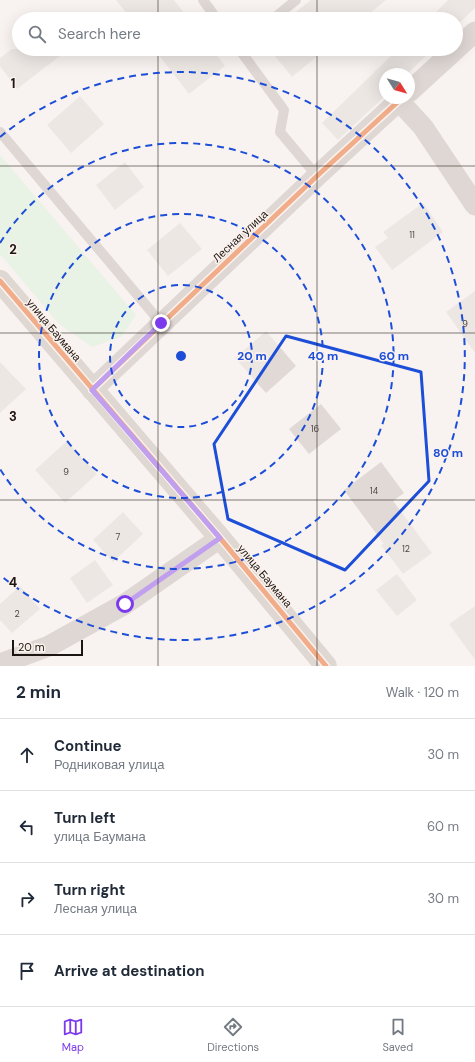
<!DOCTYPE html>
<meta charset="utf-8">
<style>
body{margin:0;font-family:"DM Sans",sans-serif;background:#f2f2f3;color:#1f2937}
.compass{position:absolute;left:379px;top:68px;width:36px;height:36px;border-radius:50%;background:#fff;box-shadow:0 4px 16px #0002;rotate:127deg}
.scale{position:absolute;left:12px;bottom:10px;width:71px;box-sizing:border-box;padding-left:4px;border:2px solid #1d1511;border-top:0;font-size:11px;line-height:14px;white-space:nowrap;color:#1d1511;-webkit-text-stroke:3px #fbf2ed;paint-order:stroke}
.stop{position:absolute;width:12px;height:12px;margin:-9px;border:3px solid #7c3aed;border-radius:50%;background:#fff}
.stop.end{background:#7c3aed;border-color:#fff;box-shadow:0 1px 4px #0008}
.list{margin:0;padding:0;list-style:none}
h2{display:flex;justify-content:space-between;align-items:center;height:52px;margin:0;padding:0 16px;font-size:17px}
h2 small{font-size:13px;font-weight:400;color:#747a83}
.list li{display:grid;grid-template-columns:26px 1fr auto;gap:12px;align-items:center;box-sizing:border-box;height:72px;padding:0 16px;border-top:1px solid #e0e1e3}
.list b{display:block;font-size:15px;white-space:nowrap}
.list p{margin:0;font-size:13px;white-space:nowrap;color:#747a83}
.list em{font-size:13px;font-style:normal;color:#747a83}
.icon{flex:none;width:22px;height:22px;fill:none;stroke:currentColor;stroke-width:2;stroke-linecap:round;stroke-linejoin:round}
.map{position:relative;flex:none;width:475px;height:666px;overflow:hidden}
.search{position:absolute;background:#fff;box-shadow:0 4px 16px #0002;left:12px;right:12px;top:12px;height:44px;display:flex;align-items:center;gap:10px;box-sizing:border-box;padding:0 14px;border-radius:22px;color:#747a83;font-size:15px}
.sheet{height:340px;background:#fff}
nav{display:flex;justify-content:space-around;align-items:center;box-sizing:border-box;height:56px;border-top:1px solid #e0e1e3;background:#fff;font-size:11px;color:#747a83}
nav a{display:grid;justify-items:center;gap:2px}
nav .on{color:#7c3aed}
.map>svg:first-child{display:block}
</style>
<div class="map">
<svg width="475" height="666" viewBox="0 0 475 666">
<rect width="100%" height="100%" fill="#f8f3f0"/>
<!-- green -->
<path fill="#d6f1d7" d="M0,155L136,315L121,337L92,347L59,324L0,254Z"/>
<!-- building -->
<path fill="#e0d9d6" d="M116,0H174L189,19H131Z
M311,0H386L363,19H287Z
M448,0H475V8L456,26V19H429Z
M12,49H69L17,89L0,66V58Z
M154,49H212L225,66L189,94Z
M269,49H326L292,77Z
M398,49H433L407,74H385V96L338,140L322,123Z
M80,96L104,124L71,153L47,125Z
M125,162L144,187L115,210L96,185Z
M423,203L443,232L392,270L375,247L388,238L383,232Z
M180,223L202,249L168,276L147,250Z
M475,291V353L446,312Z
M266,331L296,366L266,393L235,358Z
M0,362L26,389L0,413Z
M321,404L341,429L309,454L289,429Z
M67,441L97,474L65,503L35,470Z
M381,462L404,493L393,501L432,553L403,574L381,545L384,544L344,490Z
M123,512L143,534L113,562L93,540Z
M95,560L113,585L87,603L70,578Z
M397,574L417,600L397,616L376,590Z
M20,586L40,609L12,633L0,620V604Z
M475,606V660L449,624Z"/>
<g fill="none" stroke-linecap="round" stroke-linejoin="round">
<!-- lane -->
<path stroke="#c0b7af" stroke-width="10" d="M203,0L217,19
M273,19L296,0
M239,49L284,110L280,132L317,176
M0,132L161,323"/>
<!-- street -->
<path stroke="#c0b7af" stroke-width="21" d="M456,49L475,32
M409,92L456,49
M399,101L423,127L475,205
M92,390L317,176L402,98
M0,664L49,646L125,604L220,538"/>
<!-- secondary -->
<path stroke="#c0b6ac" stroke-width="22" d="M0,281L220,538L326,666"/>
<!-- cycleway casing -->
<g stroke="#fbf2ed" stroke-width="8">
<path id="cycleway" d="M0,281L220,538L326,666
M92,390L317,176L402,98"/>
</g>
<!-- cycleway -->
<use href="#cycleway" stroke="#e8590c" stroke-width="5"/>
</g>
<g fill="none" stroke-linecap="round" stroke-linejoin="round">
<!-- route -->
<path stroke="#7c3aed" stroke-width="5" d="M125,604L220,538L92,390L161,323"/>
</g>
<!-- marked area -->
<path d="M0 0H475V666H0ZM286,336L421,372L429,481L345,570L228,519L214,444Z" fill="#f8f3f0" fill-opacity=".55" fill-rule="evenodd"/>
<path fill="none" stroke="#1d4ed8" stroke-width="3" stroke-linejoin="round" d="M286,336L421,372L429,481L345,570L228,519L214,444Z"/>
<!-- grid -->
<path fill="none" stroke="#1d1511" stroke-width="1" stroke-opacity="0.55" d="M158,0V19M317,0V19M158,49V666M317,49V666M0,166H475M0,333H475M0,500H475"/>
<!-- distance rings -->
<g fill="none" stroke="#1d4ed8" stroke-width="2" stroke-dasharray="7 5">
<circle cx="181" cy="356" r="71"/>
<circle cx="181" cy="356" r="142"/>
<path d="M0 243A213 213 0 1 1 0 469"/>
<path d="M0 137A284 284 0 1 1 0 575"/>
</g>
<g text-anchor="middle" stroke-width="3" stroke-linejoin="round" paint-order="stroke">
<!-- number labels -->
<g font-size="9" fill="#4e4642">
<text x="412" y="238">11</text>
<text x="465" y="327">9</text>
<text x="315" y="432">16</text>
<text x="66" y="475">9</text>
<text x="374" y="494">14</text>
<text x="118" y="540">7</text>
<text x="406" y="552">12</text>
<text x="17" y="617">2</text>
</g>
<!-- street labels -->
<g font-size="11" fill="#1d1511" stroke="#fbf2ed">
<text transform="translate(240 236) rotate(-43)" y="4">Лесная улица</text>
<text transform="translate(54 330) rotate(50)" y="4">улица Баумана</text>
<text transform="translate(265 576) rotate(50)" y="4">улица Баумана</text>
</g>
</g>
<g font-size="13" text-anchor="middle" font-weight="bold" fill="#1d1511" stroke="#fbf2ed" stroke-width="3" stroke-linejoin="round" paint-order="stroke">
<text x="13" y="88">1</text>
<text x="13" y="254">2</text>
<text x="13" y="421">3</text>
<text x="13" y="587">4</text>
</g>
<circle cx="181" cy="356" r="6" fill="#1d4ed8" stroke="#fbf2ed" stroke-width="2"/>
<g font-size="12" text-anchor="middle" font-weight="bold" fill="#1d4ed8" stroke="#fbf2ed" stroke-width="3" stroke-linejoin="round" paint-order="stroke">
<text x="252" y="360">20 m</text>
<text x="323" y="360">40 m</text>
<text x="394" y="360">60 m</text>
<text x="448" y="457">80 m</text>
</g>
</svg>
<svg class="compass" viewBox="-18 -18 36 36"><path d="M0-13l5 13h-10z" fill="#e53935"/><path d="M0 13l5-13h-10z" fill="#747a83"/></svg>
<div class="scale">20 m</div>
<div class="stop" style="left:125px;top:604px"></div>
<div class="stop end" style="left:161px;top:323px"></div>
<div class="search"><svg class="icon" aria-label="search" viewBox="0 0 24 24"><circle cx="10" cy="10" r="6"/><path d="M15 15l6 6"/></svg>Search here</div>
</div>
<section class="sheet">
<h2>2 min<small>Walk · 120 m</small></h2>
<ul class="list">
<li><svg class="icon" aria-label="ahead" viewBox="0 0 24 24"><path d="M12 20V5M6 11l6-6 6 6"/></svg><div><b>Continue</b><p>Родниковая улица</p></div><em>30 m</em></li>
<li><svg class="icon" aria-label="left" viewBox="0 0 24 24"><path d="M17 20v-9H6M10 6l-5 5 5 5"/></svg><div><b>Turn left</b><p>улица Баумана</p></div><em>60 m</em></li>
<li><svg class="icon" aria-label="right" viewBox="0 0 24 24"><path d="M7 20v-9h11M14 6l5 5-5 5"/></svg><div><b>Turn right</b><p>Лесная улица</p></div><em>30 m</em></li>
<li><svg class="icon" aria-label="arrive" viewBox="0 0 24 24"><path d="M6 21V4h12l-3 4 3 4H6"/></svg><div><b>Arrive at destination</b></div></li>
</ul>
</section>
<nav>
<a class="on"><svg class="icon" aria-label="map" viewBox="0 0 24 24"><path d="M3 6l6-2 6 2 6-2v14l-6 2-6-2-6 2zM9 4v14M15 6v14"/></svg>Map</a>
<a><svg class="icon" aria-label="directions" viewBox="0 0 24 24"><path d="M12 3l9 9-9 9-9-9zM9 14v-3h6M13 9l2 2-2 2"/></svg>Directions</a>
<a><svg class="icon" aria-label="saved" viewBox="0 0 24 24"><path d="M7 4h10v16l-5-4-5 4z"/></svg>Saved</a>
</nav>
